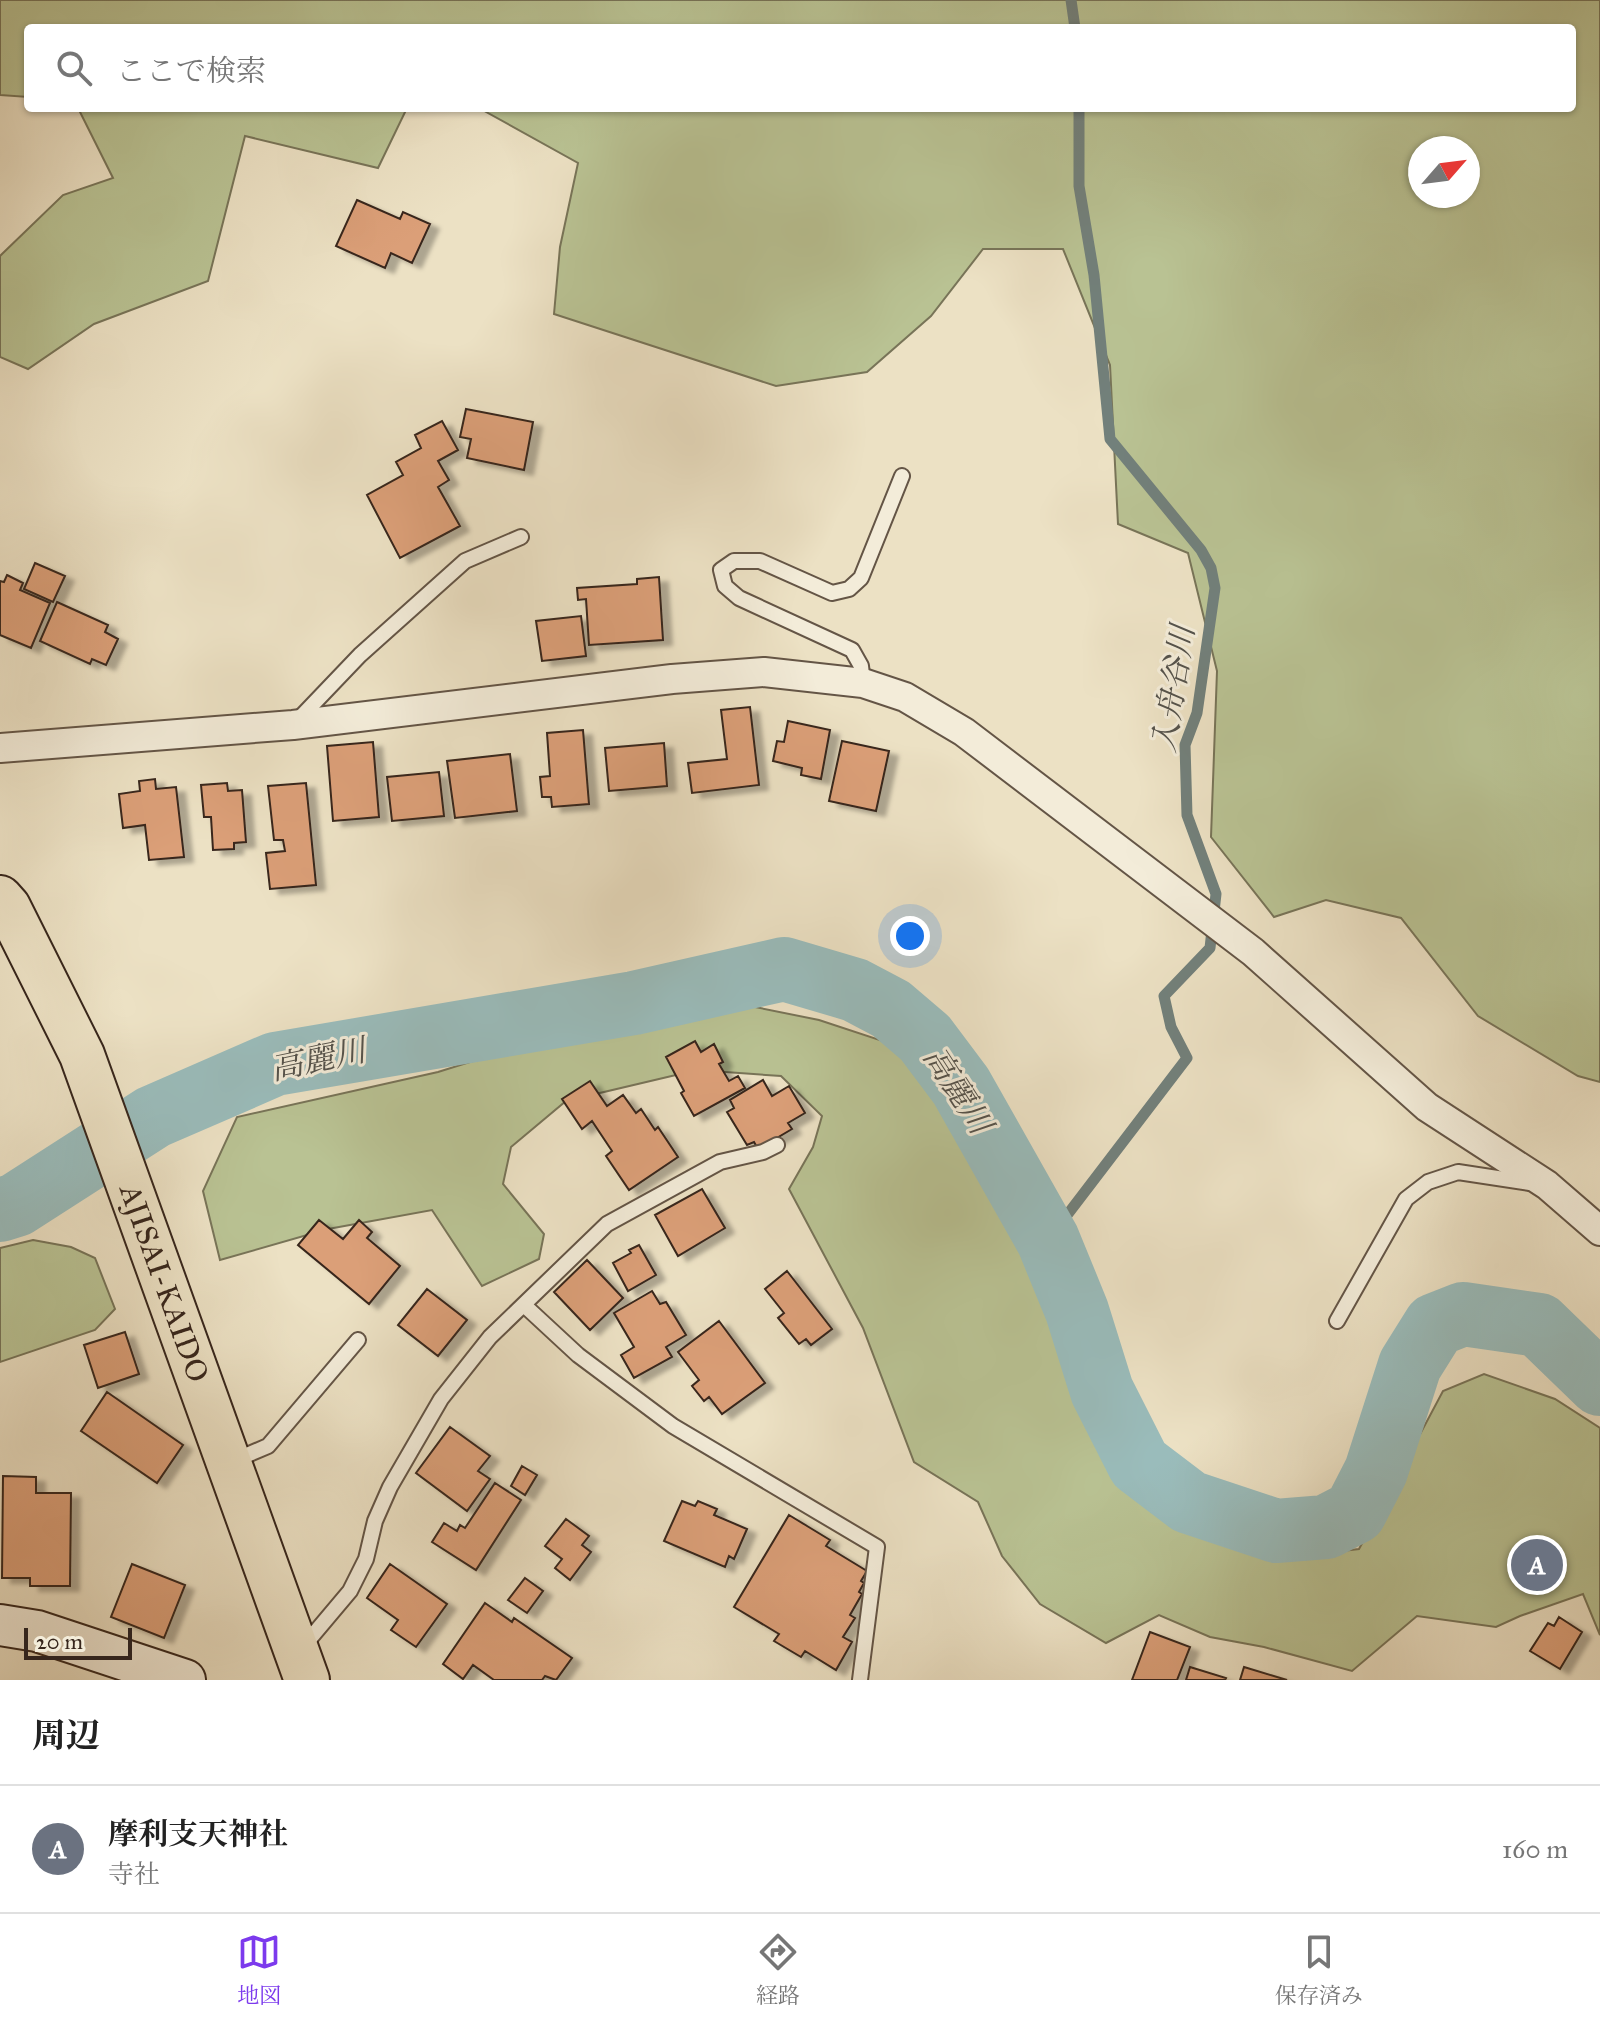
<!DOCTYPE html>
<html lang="ja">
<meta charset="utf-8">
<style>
body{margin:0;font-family:"IM FELL Great Primer","Noto Serif JP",serif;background:#f6f6f6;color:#222}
.compass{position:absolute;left:1408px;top:136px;width:72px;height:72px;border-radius:50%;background:#fff;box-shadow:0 2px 6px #0004;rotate:62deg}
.scale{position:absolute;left:24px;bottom:20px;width:108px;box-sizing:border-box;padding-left:8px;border:4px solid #37261c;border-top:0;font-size:22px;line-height:28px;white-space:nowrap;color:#37261c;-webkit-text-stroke:6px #f3ecd9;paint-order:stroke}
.you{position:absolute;left:910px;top:936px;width:28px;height:28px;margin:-20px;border:6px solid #fff;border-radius:50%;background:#1a73e8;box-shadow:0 0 0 12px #1a73e833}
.badge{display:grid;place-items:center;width:52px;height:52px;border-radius:50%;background:#7c3aed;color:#fff;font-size:26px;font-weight:700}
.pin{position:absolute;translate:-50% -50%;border:4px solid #fff;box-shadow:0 2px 8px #0006}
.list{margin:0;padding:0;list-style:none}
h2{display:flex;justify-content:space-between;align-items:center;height:104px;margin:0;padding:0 32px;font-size:34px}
h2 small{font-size:26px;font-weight:400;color:#767676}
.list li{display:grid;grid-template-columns:52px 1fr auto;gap:24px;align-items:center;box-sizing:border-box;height:128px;padding:0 32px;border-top:2px solid #e0e0e0}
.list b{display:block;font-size:30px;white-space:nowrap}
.list p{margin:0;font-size:26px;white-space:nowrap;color:#767676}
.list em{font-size:26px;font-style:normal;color:#767676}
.icon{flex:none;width:44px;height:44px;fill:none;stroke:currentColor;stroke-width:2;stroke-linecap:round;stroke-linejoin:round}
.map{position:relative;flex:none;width:1600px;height:1680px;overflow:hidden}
.search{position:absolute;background:#fff;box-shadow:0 2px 6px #0004;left:24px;right:24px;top:24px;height:88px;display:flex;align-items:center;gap:20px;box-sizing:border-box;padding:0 28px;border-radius:8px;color:#767676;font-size:30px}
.sheet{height:232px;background:#fff}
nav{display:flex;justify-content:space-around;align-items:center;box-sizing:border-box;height:112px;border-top:2px solid #e0e0e0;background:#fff;font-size:22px;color:#767676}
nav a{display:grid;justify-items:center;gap:4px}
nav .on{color:#7c3aed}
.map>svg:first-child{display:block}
</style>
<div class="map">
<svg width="1600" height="1680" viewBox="0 0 1600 1680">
<defs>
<filter id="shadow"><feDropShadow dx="9" dy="5" stdDeviation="2" flood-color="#0004"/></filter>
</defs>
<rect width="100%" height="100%" fill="#ece1c4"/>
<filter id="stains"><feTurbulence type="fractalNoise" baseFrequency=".0025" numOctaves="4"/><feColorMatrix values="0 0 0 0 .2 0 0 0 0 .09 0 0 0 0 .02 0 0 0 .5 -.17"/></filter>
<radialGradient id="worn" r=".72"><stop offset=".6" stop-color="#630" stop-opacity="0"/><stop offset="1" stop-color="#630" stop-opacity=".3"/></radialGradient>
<!-- green -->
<path fill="#b9c293" stroke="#787458" stroke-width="2" fill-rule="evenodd" d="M0,0H1600V1082L1578,1076L1478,1016L1401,918L1326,900L1274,917L1211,837L1217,671L1188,553L1118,524L1110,365L1063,249H983L931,316L867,372L776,386L554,314L560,247L578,163L479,108H1572V28H28V97L0,95ZM1468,148V196H1420V148Z
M78,108H407L378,168L245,136L208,281L94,324L28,369L0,357V256L63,195L113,178Z
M750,1006L819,1020L895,1045L942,1097L1060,1320L1084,1401L1125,1477L1181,1510L1290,1557L1359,1549L1443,1391L1484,1374L1555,1399L1600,1428V1635L1583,1594L1520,1616L1496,1627L1417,1616L1352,1671L1264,1647L1210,1637L1159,1615L1106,1643L1040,1604L1002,1556L978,1502L914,1462L863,1328L789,1189L813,1147L822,1116L781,1076L697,1070L566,1101L511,1147L503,1184L544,1234L539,1259L482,1286L432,1210L328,1229L220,1260L203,1191L237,1117L438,1072L621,1015Z
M33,1240L71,1247L95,1258L115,1309L95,1330L0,1362V1248Z"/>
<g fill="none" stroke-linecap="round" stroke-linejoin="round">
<!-- stream -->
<path stroke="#72807b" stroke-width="11" d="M1071,0L1075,28
M1048,1240L1187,1058L1171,1027L1164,996L1210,948L1216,894L1187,815L1185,745L1197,713L1215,588L1211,568L1201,550L1110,439L1094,275L1079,186V108"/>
<!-- river -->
<path stroke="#9abcbb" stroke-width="64" d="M0,1210L16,1205L153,1117L275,1064L634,1003L784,969L855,990L891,1009L925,1038L961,1086L1048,1240L1077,1311L1102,1391L1139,1464L1189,1502L1276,1531L1326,1527L1355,1512L1376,1471L1410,1365L1435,1325L1463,1314L1539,1325L1600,1384"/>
</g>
<!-- building -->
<path fill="#db9f78" stroke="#37261c" stroke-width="2" filter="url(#shadow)" d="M357,200L400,219L403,212L430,224L412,263L391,253L385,268L336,246Z
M466,409L533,422L524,470L467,458L471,439L460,437Z
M442,421L458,450L438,461L449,480L438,487L460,526L400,558L367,495L403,475L396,462L421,448L415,435Z
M35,563L65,576L53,602L24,589Z
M7,575L23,583L20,590L50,603L31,648L0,635V581L4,582Z
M659,577L663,640L589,645L586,599L578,600L577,588L637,584V579Z
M57,602L108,625L105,632L118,639L106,665L92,659L90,664L40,641Z
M581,616L586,656L542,661L536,621Z
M750,707L759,785L692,793L688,763L727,759L721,710Z
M788,721L830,730L821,779L801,775L802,768L773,761L777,741L784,742Z
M583,730L589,804L552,807L551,797H542L540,777L550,776L547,733Z
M842,741L889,751L876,811L829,801Z
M373,742L379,817L333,821L327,746Z
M664,743L667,786L609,791L605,748Z
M510,754L517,811L455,818L447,761Z
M439,772L444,816L392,821L387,777Z
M155,779L156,789L176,787L184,857L149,860L145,825L123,828L119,794L140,791L139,781Z
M227,783L228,791L242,790L246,842L234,843V849L213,850L211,817H204L201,785Z
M306,783L316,885L270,889L266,853L285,851L283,840H274L268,786Z
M695,1041L701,1052L714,1044L723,1062L719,1064L729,1081L738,1076L745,1088L694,1116L681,1093L684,1091L666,1057Z
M763,1080L772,1096L789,1086L805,1113L788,1123L792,1129L758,1149L754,1142L747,1145L727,1112L734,1108L730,1100Z
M590,1081L607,1106L623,1095L636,1113L641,1109L655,1130L658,1127L678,1157L629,1190L606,1156L612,1151L592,1121L582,1129L562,1099Z
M702,1189L725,1228L678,1256L655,1215Z
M319,1220L343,1239L359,1220L372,1232L367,1238L400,1266L369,1304L298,1245Z
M639,1245L656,1275L628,1291L613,1263L631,1253L629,1250Z
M587,1260L623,1298L590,1330L554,1292Z
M787,1271L832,1329L811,1345L806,1339L799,1344L778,1318L784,1313L765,1289Z
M427,1289L467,1320L438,1356L398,1325Z
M652,1291L660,1304L666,1302L686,1335L666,1347L672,1357L634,1378L621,1355L634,1347L614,1313Z
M719,1321L765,1383L722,1414L709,1397L704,1401L692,1386L699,1380L678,1352Z
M125,1332L139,1374L98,1388L84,1345Z
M107,1392L183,1445L157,1483L81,1431Z
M450,1427L490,1456L478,1471L490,1479L467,1511L416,1473Z
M522,1466L537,1475L525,1495L511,1486Z
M3,1476L36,1477V1493H71L70,1586H30V1578H2Z
M495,1483L521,1500L476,1570L432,1542L444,1523L457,1531L460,1525L465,1528Z
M682,1501L695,1506L698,1501L717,1509L714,1515L747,1529L734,1559L729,1556L725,1567L664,1541Z
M789,1515L830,1540L826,1546L867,1571L861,1581L864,1583L859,1592L862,1594L850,1615L855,1618L843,1637L852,1642L836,1670L805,1651L801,1657L774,1641L779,1634L734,1607Z
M566,1519L589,1536L582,1545L591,1552L570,1580L555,1568L562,1559L545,1546Z
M132,1564L185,1585L164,1638L111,1617Z
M390,1564L447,1604L416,1647L391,1630L398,1620L367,1598Z
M525,1578L543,1591L527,1613L508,1600Z
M485,1603L512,1622L514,1618L572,1658L556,1680L545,1676L542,1680H494L473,1665L463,1679L443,1664Z
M1559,1617L1582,1632L1560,1669L1530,1651L1548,1623L1554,1626Z
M1150,1632L1190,1647L1177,1680H1132Z
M1190,1667L1226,1678L1225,1680H1186Z
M1244,1667L1287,1680H1240Z"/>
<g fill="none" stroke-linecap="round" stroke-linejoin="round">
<!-- lane casing -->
<g stroke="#645546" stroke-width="18">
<path id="lane" d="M863,683L861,666L852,650L739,598L725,586L721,570L734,561H760L832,593L849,589L861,578L902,476
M296,722L360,655L465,561L521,537
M524,1305L578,1355L673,1426L877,1547L860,1680
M1337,1321L1406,1199L1428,1182L1458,1172L1530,1183
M233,1461L268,1446L358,1340
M302,1648L350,1591L366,1559L375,1521L390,1487L441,1399L490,1337L607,1224L720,1162L763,1152L777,1145"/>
</g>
<!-- street casing -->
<g stroke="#645546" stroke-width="32">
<path id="street" d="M0,748L293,725L672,679L764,672L863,683L905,697L964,732L1253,952L1427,1107L1547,1185L1600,1231"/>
</g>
<!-- secondary casing -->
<g stroke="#37261c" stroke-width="44">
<path id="secondary" d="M0,1625L37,1631L185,1680"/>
</g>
<!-- highway casing -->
<g stroke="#37261c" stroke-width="48">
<g id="highway">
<path id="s1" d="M0,898L8,907L82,1055L307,1680"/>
</g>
</g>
<!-- lane -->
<use href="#lane" stroke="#f3ecd9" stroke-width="14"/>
<!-- street -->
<use href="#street" stroke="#f3ecd9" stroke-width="28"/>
<!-- secondary -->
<use href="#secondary" stroke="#f3ecd9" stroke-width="40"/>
<!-- highway -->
<use href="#highway" stroke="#ece1c4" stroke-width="44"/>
</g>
<g text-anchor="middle" stroke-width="6" stroke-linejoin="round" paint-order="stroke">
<!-- street labels -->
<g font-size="30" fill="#37261c" stroke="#f3ecd9">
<text dy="10" stroke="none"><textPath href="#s1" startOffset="420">AJISAI-KAIDO</textPath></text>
</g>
<!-- water labels -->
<g font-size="32" font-style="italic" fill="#55534c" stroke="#f3ecd9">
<text transform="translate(1173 689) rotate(-81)" y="11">入舟谷川</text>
<text transform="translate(318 1059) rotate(-12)" y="11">高麗川</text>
<text transform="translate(958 1090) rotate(57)" y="11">高麗川</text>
</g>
</g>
<rect width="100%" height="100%" filter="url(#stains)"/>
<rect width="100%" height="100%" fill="url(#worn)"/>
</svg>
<svg class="compass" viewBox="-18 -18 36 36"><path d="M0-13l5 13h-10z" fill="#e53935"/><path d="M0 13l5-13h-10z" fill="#767676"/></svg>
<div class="scale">20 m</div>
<div class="you"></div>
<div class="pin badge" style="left:1537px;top:1565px;background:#6b7280">A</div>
<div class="search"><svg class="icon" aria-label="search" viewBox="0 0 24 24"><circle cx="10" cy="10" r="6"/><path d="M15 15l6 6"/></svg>ここで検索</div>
</div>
<section class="sheet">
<h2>周辺<small></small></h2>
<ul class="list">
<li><span class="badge" style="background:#6b7280">A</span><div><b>摩利支天神社</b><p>寺社</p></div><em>160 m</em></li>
</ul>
</section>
<nav>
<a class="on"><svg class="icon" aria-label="map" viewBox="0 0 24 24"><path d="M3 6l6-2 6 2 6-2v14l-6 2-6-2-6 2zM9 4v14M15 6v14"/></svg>地図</a>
<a><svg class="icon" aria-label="directions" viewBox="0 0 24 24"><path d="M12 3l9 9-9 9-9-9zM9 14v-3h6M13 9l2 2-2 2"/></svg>経路</a>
<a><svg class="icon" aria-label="saved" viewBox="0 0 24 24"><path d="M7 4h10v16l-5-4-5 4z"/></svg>保存済み</a>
</nav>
